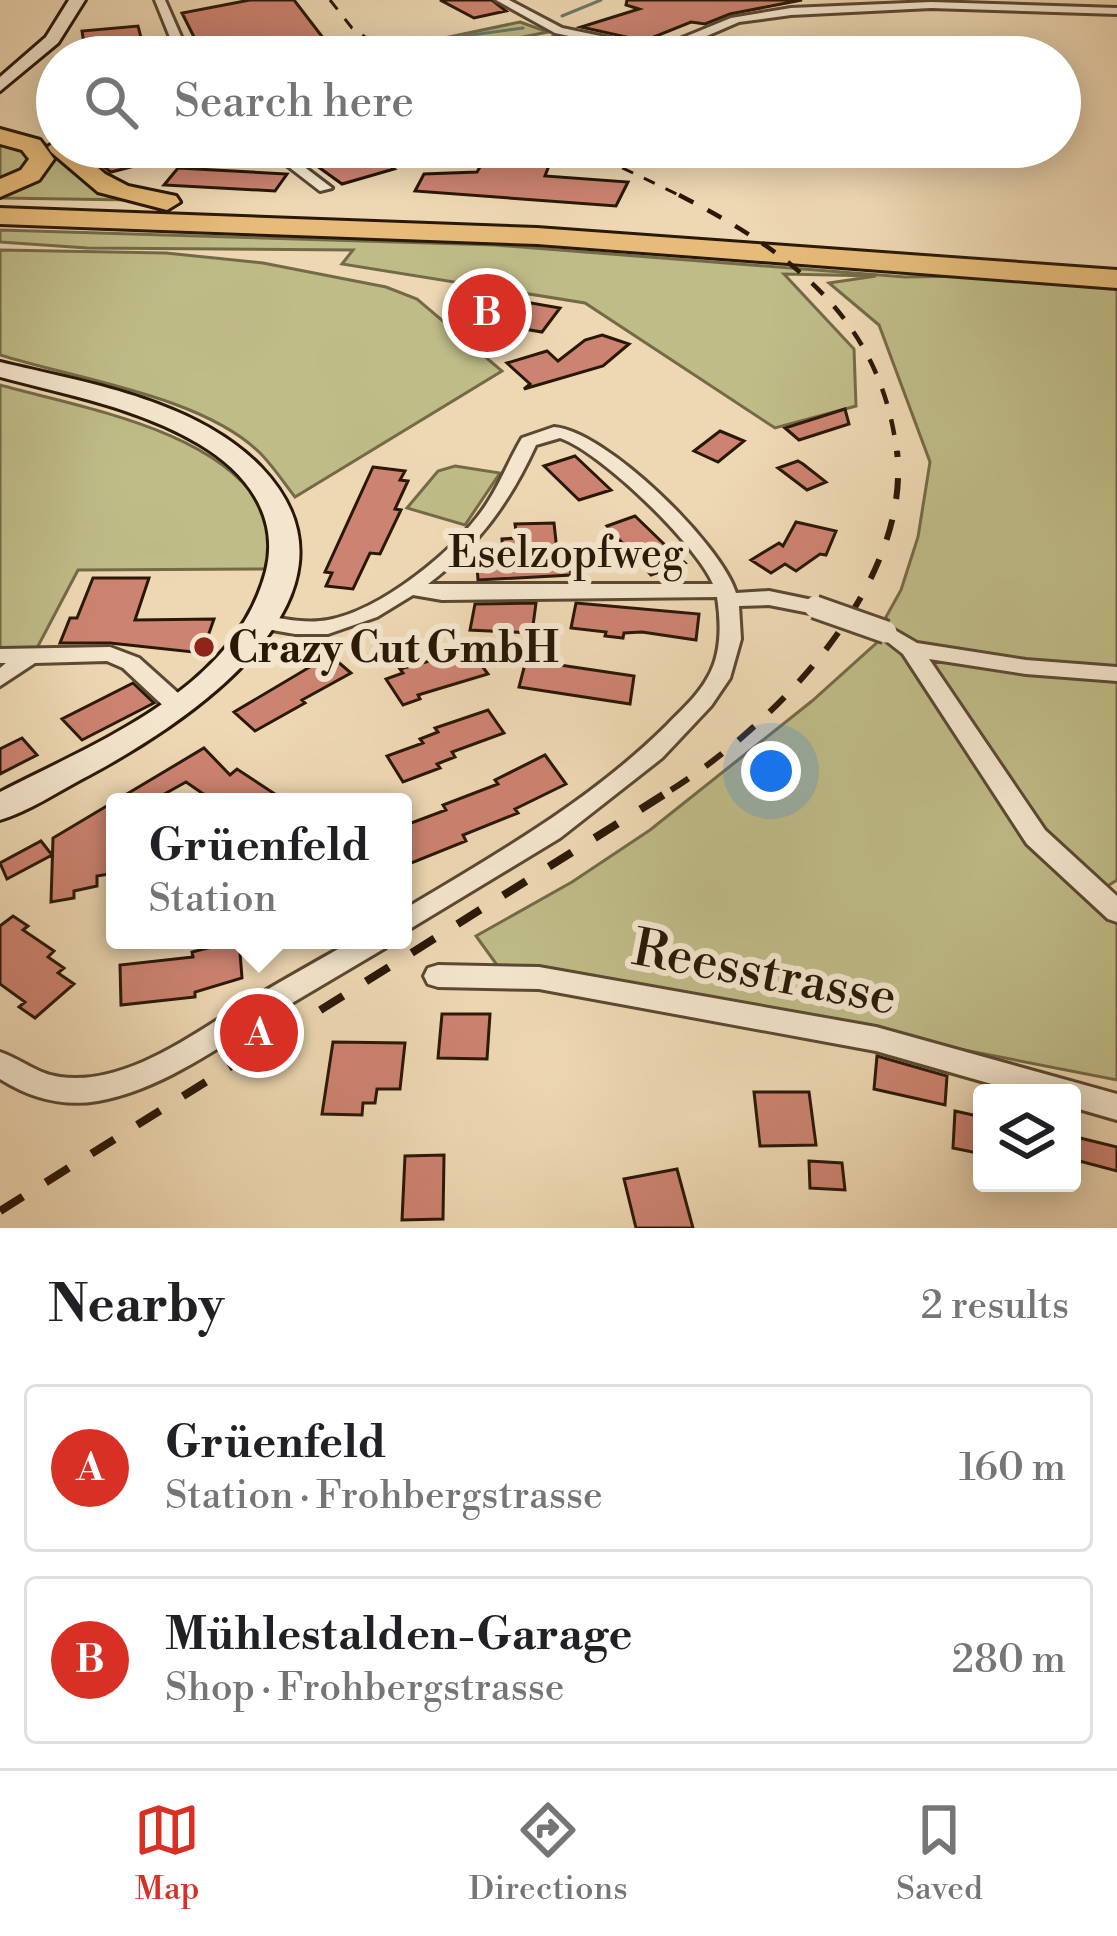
<!DOCTYPE html>
<meta charset="utf-8">
<style>
body{margin:0;font-family:"Libre Bodoni",serif;background:#f2f2f2;color:#202124}
.controls{position:absolute;right:36px;bottom:36px;display:grid;overflow:hidden;border-radius:12px;box-shadow:0 6px 30px #0003}
.controls button{width:108px;height:108px;display:grid;place-items:center;padding:0;border:0;border-bottom:3px solid #e0e0e0;background:#fff;color:#202124;font:60px sans-serif}
.you{position:absolute;left:771px;top:771px;width:42px;height:42px;margin:-30px;border:9px solid #fff;border-radius:50%;background:#1a73e8;box-shadow:0 0 0 18px #1a73e833}
.badge{display:grid;place-items:center;width:78px;height:78px;border-radius:50%;background:#d93025;color:#fff;font-size:39px;font-weight:700}
.pin{position:absolute;translate:-50% -50%;border:6px solid #fff;box-shadow:0 3px 12px #0006}
.popup{position:absolute;left:106px;top:793px;width:306px;height:156px;box-sizing:border-box;display:grid;place-content:center;border-radius:12px;background:#fff;filter:drop-shadow(0 3px 9px #0005);font-size:39px;white-space:nowrap;color:#757577}
.popup b{font-size:45px;color:#202124}
.popup::after{content:'';position:absolute;left:50%;top:100%;margin-left:-24px;border:24px solid transparent;border-top-color:#fff}
.list{margin:0;padding:0;list-style:none}
h2{display:flex;justify-content:space-between;align-items:center;height:156px;margin:0;padding:0 48px;font-size:51px}
h2 small{font-size:39px;font-weight:400;color:#757577}
.list li{display:grid;grid-template-columns:78px 1fr auto;gap:36px;align-items:center;box-sizing:border-box;height:168px;margin:0 24px 24px;padding:0 24px;border:3px solid #e0e0e0;border-radius:12px}
.list b{display:block;font-size:45px;white-space:nowrap}
.list p{margin:0;font-size:39px;white-space:nowrap;color:#757577}
.list em{font-size:39px;font-style:normal;color:#757577}
.icon{flex:none;width:66px;height:66px;fill:none;stroke:currentColor;stroke-width:2;stroke-linecap:round;stroke-linejoin:round}
.map{position:relative;flex:none;width:1117px;height:1228px;overflow:hidden}
.search{position:absolute;background:#fff;box-shadow:0 6px 30px #0003;left:36px;right:36px;top:36px;height:132px;display:flex;align-items:center;gap:30px;box-sizing:border-box;padding:0 42px;border-radius:66px;color:#757577;font-size:45px}
.sheet{height:540px;background:#fff}
nav{display:flex;justify-content:space-around;align-items:center;box-sizing:border-box;height:168px;border-top:3px solid #e0e0e0;background:#fff;font-size:33px;color:#757577}
nav a{display:grid;justify-items:center;gap:6px}
nav .on{color:#d93025}
.map>svg:first-child{display:block}
</style>
<div class="map">
<svg width="1117" height="1228" viewBox="0 0 1117 1228">
<rect width="100%" height="100%" fill="#eed8b3"/>
<filter id="stains"><feTurbulence type="fractalNoise" baseFrequency=".00167" numOctaves="4"/><feColorMatrix values="0 0 0 0 .2 0 0 0 0 .09 0 0 0 0 .02 0 0 0 .5 -.17"/></filter>
<radialGradient id="worn" r=".72"><stop offset=".6" stop-color="#630" stop-opacity="0"/><stop offset="1" stop-color="#630" stop-opacity=".3"/></radialGradient>
<!-- green -->
<path fill="#bfbc88" stroke="#746a48" stroke-width="3" d="M520,22L548,32L454,51L444,57H355Z
M36,139L56,150L85,181L131,200L0,198V140Z
M0,230L495,245L905,277L971,276L1117,288V880L1095,894L1117,913V1080L562,971L502,972L476,936L572,882L650,830L812,701L882,638L888,627L886,617L901,590L918,537L930,462L879,325L829,283L876,276L784,274L854,349L856,406L775,428L585,303L342,264L353,250L87,248L0,242Z
M0,250L166,253L263,263L386,287L417,299L502,371L295,497C284,483 273,466 260,453C202,396 76,379 0,355Z
M0,385C79,407 226,431 264,513C272,531 269,551 266,569L78,570L37,648H0Z
M455,466L500,473L465,525L407,508L438,471Z"/>
<g fill="none" stroke-linecap="round" stroke-linejoin="round">
<!-- stream -->
<path stroke="#6e7a67" stroke-width="3" d="M562,16L601,0
M413,50L449,38L523,28"/>
</g>
<!-- building -->
<path fill="#cd8371" stroke="#2a1807" stroke-width="3" d="M250,0H294L324,39L291,57L225,43L232,57H204L182,13Z
M440,0H492L506,11L474,18Z
M627,0H802L730,14L705,24L691,22L644,41L581,27L639,9L626,5Z
M138,26L146,57H86L82,31Z
M552,37H554L618,51L603,57H558L532,45Z
M126,147H185L186,153L111,172L100,164Z
M361,148L394,169L342,184L310,161Z
M487,155L552,158L545,176L628,182L616,206L415,191L424,174L477,172Z
M178,168L287,174L275,191L164,185Z
M490,296L560,308L542,332L471,320Z
M602,335L629,344L603,366L524,389L530,384L507,363L547,351L558,361L585,340Z
M845,409L849,424L799,440L785,428Z
M720,431L744,441L718,462L694,451Z
M575,456L611,490L579,500L544,466Z
M798,461L803,464L826,482L807,490L778,468Z
M373,467L405,471L400,480L408,481L395,509L401,510L380,554L370,553L353,589L326,586L332,573L325,572Z
M635,516L664,544L685,563L651,575L607,526Z
M796,522L836,531L826,555L820,554L796,571L785,564L771,573L751,560L779,543L783,546Z
M554,523L557,551H568L571,575L478,580L477,566H490L489,555L503,554L502,539L517,538L515,524Z
M93,578H149L135,620L214,619L202,653L110,643H60L70,618H77Z
M536,603L532,633L470,630L475,604Z
M576,603L699,614L696,640L642,632L624,633L623,638L605,636L606,632L571,628Z
M470,650L488,674L418,695L420,699L403,705L386,679L403,673L400,669Z
M330,655L351,673L302,700L305,703L255,731L234,712Z
M526,660L634,676L630,704L519,687Z
M133,683L154,703L82,740L62,719Z
M488,710L504,733L452,752L455,757L437,764L440,768L403,782L387,756L423,743L420,739L438,732L435,728Z
M22,738L37,755L0,774V749Z
M204,748L230,775L237,769L287,802H215L186,782L150,802H115V873L97,876V886L74,891V898L51,902L53,838Z
M545,755L566,784L515,809L518,813L463,835L466,841L409,864L403,854V826L446,810L443,805L498,784L495,780Z
M41,841L52,855L7,879L0,863Z
M13,916L28,926L23,930L54,951L48,957L64,968L58,973L74,984L35,1018L19,1007L25,1002L0,984V926Z
M239,940L242,978L195,992V997L121,1005L120,965L193,957L192,952Z
M442,1014H490L487,1059L438,1058Z
M333,1042L405,1043L400,1089H377L375,1103H363L362,1115L322,1114Z
M877,1056L947,1076L945,1105L874,1089Z
M754,1092H809L816,1145L760,1146Z
M955,1111L982,1117V1154L953,1148Z
M1072,1136L1117,1147V1171L1072,1159Z
M444,1155L443,1219L402,1220L405,1156Z
M809,1161L842,1163L845,1190L810,1188Z
M677,1169L693,1228H636L624,1179Z"/>
<g fill="none" stroke-linecap="round" stroke-linejoin="round">
<!-- minor casing -->
<g stroke="#5b4832" stroke-width="6">
<path id="minor" d="M155,0H165L190,57H178Z
M496,0H509L562,28L658,48L731,18L791,8L931,2L1117,8V14L931,8L791,15L739,22L672,51L674,56L668,57L555,33Z
M531,49L554,57H504L506,55Z
M263,147H278L332,188L320,191Z
M554,427C606,431 721,544 736,593L769,591L822,602L825,607L815,614L769,605L739,606L741,639L730,678L711,706L662,758L560,838L403,933V910C495,855 589,802 666,726C680,711 698,696 708,677C722,653 721,623 717,597L442,600L413,595L377,617L328,634H295L255,627L251,622L262,615C283,619 306,624 328,620C382,610 456,550 486,505C500,484 509,460 522,438ZM560,438C601,452 696,544 713,584H428C478,546 510,502 536,445Z
M886,625L917,643L1026,660L1117,667V681L1026,674L929,659L1045,830L1117,896V922L1108,919L1027,844L903,654L875,632Z
M110,647L139,658L187,701L190,707L187,713H171L123,668L107,661L35,663L0,686V668L6,663H0V649Z
M354,940H389L385,948C345,972 305,995 265,1019C213,1051 159,1090 98,1101C62,1107 30,1098 0,1079V1052C21,1059 37,1074 60,1077C127,1086 194,1033 248,1001C283,980 319,960 354,940Z
M438,965L539,967L876,1027L1117,1094V1120L1072,1107V1093H1023L876,1051L539,989L438,987L428,984L424,976L428,968Z"/>
</g>
<!-- secondary casing -->
<g stroke="#2a1807" stroke-width="6">
<path id="secondary" d="M69,0H85L58,43L0,91V77L46,37Z
M0,362C87,383 196,400 261,467C384,596 182,727 82,779C56,793 29,811 0,820V792C99,741 235,689 266,571C280,515 245,471 199,444C139,408 67,395 0,377Z"/>
</g>
<!-- motorway casing -->
<g stroke="#2a1807" stroke-width="6">
<path id="motorway" d="M0,129L40,140L54,159L39,180L0,197V179L21,170L29,159L22,150L0,144Z
M57,140V147H74L105,174L128,186L176,196L180,202L167,210L98,192L51,152L48,147Z
M0,208L537,228L1117,270V288L537,244L0,224Z"/>
</g>
<!-- minor -->
<use href="#minor" fill="#f4e6ce" fill-rule="evenodd"/>
<!-- secondary -->
<use href="#secondary" fill="#f4e6ce" fill-rule="evenodd"/>
<!-- motorway -->
<use href="#motorway" fill="#e7bc7a" fill-rule="evenodd"/>
<!-- rail-far3 -->
<path stroke="#2a1807" stroke-width="3" stroke-dasharray="12 12" stroke-linecap="butt" d="M330,0L352,28L395,57
M579,147L685,198"/>
<!-- rail-far2 -->
<path stroke="#2a1807" stroke-width="4.5" stroke-dasharray="16 16" stroke-linecap="butt" d="M679,195C792,252 882,321 897,454"/>
<!-- rail-far1 -->
<path stroke="#2a1807" stroke-width="6" stroke-dasharray="21 21" stroke-linecap="butt" d="M671,790C774,725 912,585 897,451"/>
<!-- rail -->
<path stroke="#2a1807" stroke-width="8" stroke-dasharray="27 27" stroke-linecap="butt" d="M0,1211L676,787"/>
<!-- minor-bridge casing -->
<g stroke="#5b4832" stroke-width="27" stroke-linecap="butt">
<path id="minor-bridge" d="M815,607L886,632"/>
</g>
<!-- minor-bridge -->
<use href="#minor-bridge" stroke="#f4e6ce" stroke-width="21"/>
</g>
<!-- markers -->
<circle fill="#8f2418" stroke="#f4e6ce" stroke-width="4.5" cx="204" cy="647" r="12"/>
<g text-anchor="middle" stroke-width="12" stroke-linejoin="round" paint-order="stroke">
<!-- street labels -->
<g font-size="42" fill="#2a1807" stroke="#f4e6ce">
<text x="566" y="567">Eselzopfweg</text>
</g>
<!-- poi labels -->
<g font-size="42" font-weight="bold" fill="#2a1807" stroke="#f4e6ce" text-anchor="start">
<text x="228" y="662">Crazy Cut GmbH</text>
</g>
<!-- near-street labels -->
<g font-size="51" fill="#2a1807" stroke="#f4e6ce">
<text transform="translate(765 971) rotate(11)" y="18">Reesstrasse</text>
</g>
</g>
<rect width="100%" height="100%" filter="url(#stains)"/>
<rect width="100%" height="100%" fill="url(#worn)"/>
</svg>
<div class="controls">
<button><svg class="icon" aria-label="layers" viewBox="0 0 24 24"><path d="M12 4l9 5-9 5-9-5zM3 14l9 5 9-5"/></svg></button>
</div>
<div class="you"></div>
<div class="pin badge" style="left:259px;top:1033px">A</div>
<div class="popup"><b>Grüenfeld</b>Station</div>
<div class="pin badge" style="left:487px;top:313px">B</div>
<div class="search"><svg class="icon" aria-label="search" viewBox="0 0 24 24"><circle cx="10" cy="10" r="6"/><path d="M15 15l6 6"/></svg>Search here</div>
</div>
<section class="sheet">
<h2>Nearby<small>2 results</small></h2>
<ul class="list">
<li><span class="badge">A</span><div><b>Grüenfeld</b><p>Station · Frohbergstrasse</p></div><em>160 m</em></li>
<li><span class="badge">B</span><div><b>Mühlestalden-Garage</b><p>Shop · Frohbergstrasse</p></div><em>280 m</em></li>
</ul>
</section>
<nav>
<a class="on"><svg class="icon" aria-label="map" viewBox="0 0 24 24"><path d="M3 6l6-2 6 2 6-2v14l-6 2-6-2-6 2zM9 4v14M15 6v14"/></svg>Map</a>
<a><svg class="icon" aria-label="directions" viewBox="0 0 24 24"><path d="M12 3l9 9-9 9-9-9zM9 14v-3h6M13 9l2 2-2 2"/></svg>Directions</a>
<a><svg class="icon" aria-label="saved" viewBox="0 0 24 24"><path d="M7 4h10v16l-5-4-5 4z"/></svg>Saved</a>
</nav>
